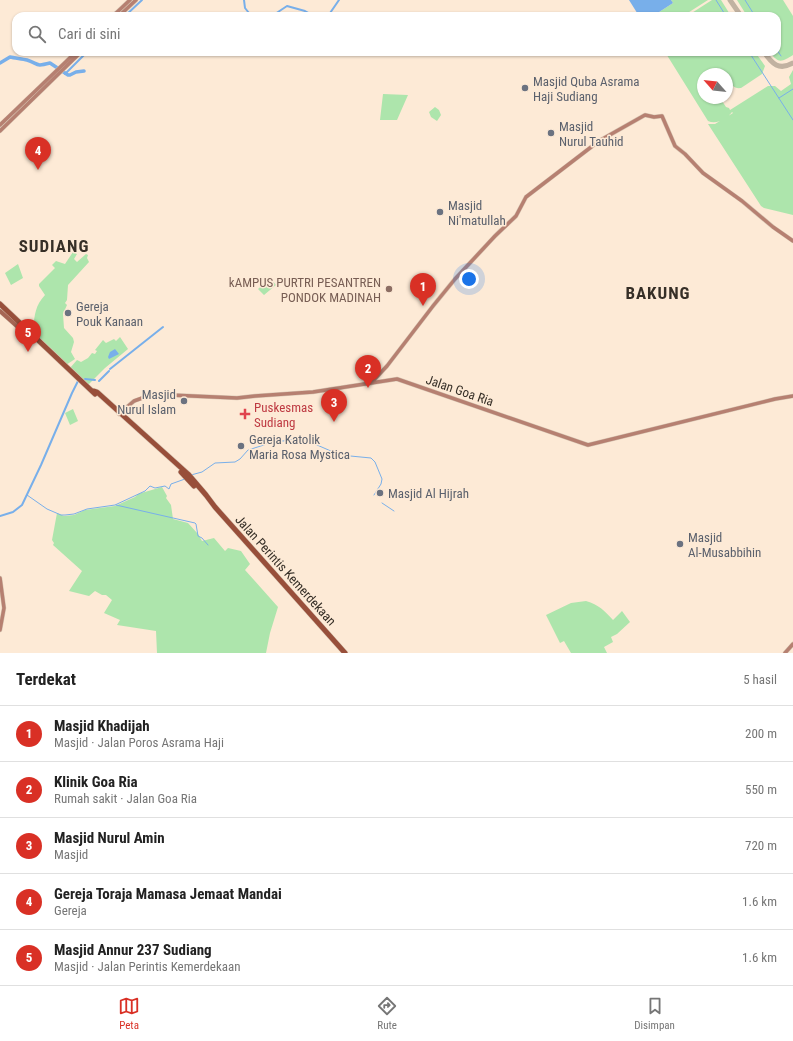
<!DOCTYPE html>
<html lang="id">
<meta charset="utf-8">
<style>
body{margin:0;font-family:"Roboto Condensed",sans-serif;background:#f2f2f2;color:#222}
.compass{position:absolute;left:697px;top:68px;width:36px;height:36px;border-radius:50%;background:#fff;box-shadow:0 1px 3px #0004;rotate:297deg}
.you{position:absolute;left:469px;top:279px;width:14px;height:14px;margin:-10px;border:3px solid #fff;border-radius:50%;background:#1a73e8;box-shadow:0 0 0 6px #1a73e833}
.badge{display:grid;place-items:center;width:26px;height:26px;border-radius:50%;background:#d93025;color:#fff;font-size:13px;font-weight:700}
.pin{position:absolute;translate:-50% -33px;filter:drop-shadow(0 1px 2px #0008)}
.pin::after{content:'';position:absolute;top:21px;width:14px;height:12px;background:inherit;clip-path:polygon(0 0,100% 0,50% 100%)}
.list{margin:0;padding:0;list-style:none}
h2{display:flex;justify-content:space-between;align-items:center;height:52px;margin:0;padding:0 16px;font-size:17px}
h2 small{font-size:13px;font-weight:400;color:#767676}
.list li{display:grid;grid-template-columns:26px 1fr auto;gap:12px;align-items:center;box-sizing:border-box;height:56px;padding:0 16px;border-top:1px solid #e0e0e0}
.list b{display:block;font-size:15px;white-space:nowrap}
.list p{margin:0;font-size:13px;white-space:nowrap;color:#767676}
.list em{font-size:13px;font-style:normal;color:#767676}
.icon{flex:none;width:22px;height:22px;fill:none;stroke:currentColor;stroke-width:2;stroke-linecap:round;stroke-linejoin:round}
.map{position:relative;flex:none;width:793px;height:653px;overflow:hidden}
.search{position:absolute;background:#fff;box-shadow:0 1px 3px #0004;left:12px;right:12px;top:12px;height:44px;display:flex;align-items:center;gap:10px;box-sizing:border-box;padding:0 14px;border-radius:12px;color:#767676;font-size:15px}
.sheet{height:332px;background:#fff}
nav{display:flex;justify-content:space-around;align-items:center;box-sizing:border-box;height:56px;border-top:1px solid #e0e0e0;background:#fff;font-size:11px;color:#767676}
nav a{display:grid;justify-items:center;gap:2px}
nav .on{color:#d93025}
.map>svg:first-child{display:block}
</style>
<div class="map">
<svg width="793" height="653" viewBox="0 0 793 653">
<rect width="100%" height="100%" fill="#fdead6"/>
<!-- green -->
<path fill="#ade5ac" d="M671,0H708L683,16H653L673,3Z
M712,0H721L731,16H687Z
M737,0H783L793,16V55C782,62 778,64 770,52H777V16H747Z
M665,52H755L765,66L762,74L741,88C734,89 732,85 728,80H727V74H703V98H720L726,107L729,108L730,110L768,86H775L781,91L791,84L789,77L793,70V215L764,208L761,206L708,124H715L733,113L732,112C728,118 717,125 708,121Z
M383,94L408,95L397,120H380Z
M435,107L439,110L441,115L437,121L431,117L429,112Z
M73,252L77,254L74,259L77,262L86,254L88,255L87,258L89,262L68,285L67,300L65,303L67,305L63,314L64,328L73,338L74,342L71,352L75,359L66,365L33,334L35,331L33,328C35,314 35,306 45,295L39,286V284L55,268L52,265L56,261L65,264Z
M18,264L23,278L11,285L5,273Z
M270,278L276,285L264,295L258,289Z
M120,337L128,349L105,368L88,385L70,368L77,360L81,362L88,358L92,353L95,354L97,351L95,350L103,340L106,343L114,339L116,341Z
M73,409L78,421L70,425L65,413Z
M162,487L167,496L166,498L171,505L173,519L188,523L198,534L202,541L214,538L225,551L228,548L241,551L250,564L245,570L278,607L270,633L266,653H157L156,631L117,625L120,620L104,613L112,600L106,595H102L95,591L89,596L69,591L82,571L53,545L54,543L52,540L57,513L64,516L74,515L85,510L115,506L135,497L138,494Z
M586,601C599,605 604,610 613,620L622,611L630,622L617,634L611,637L613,642L604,647L607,653H571L564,641L560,643L546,615L571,603Z"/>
<!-- water -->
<path fill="#78afea" d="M629,0H671L673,3L653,16H639Z
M115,349L119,354L109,359L108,357L110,352Z"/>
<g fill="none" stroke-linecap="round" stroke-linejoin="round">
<!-- stream -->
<path stroke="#78afea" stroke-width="1" d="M716,0L726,16
M745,0L755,16
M777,50L781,56
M749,52L793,120
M779,98L793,89
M191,475L202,472L215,463L235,462L240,459L248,450L264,445L272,440L283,441L301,438L340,455L371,458L375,462L382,479L381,484L374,495
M27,495L47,509L61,515H65L74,514L87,509L115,505L145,491L150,486L155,488L165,486L169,489L171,484L185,479
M382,503L394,511
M116,505L195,523L196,524L198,536L202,538L208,545"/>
<!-- canal -->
<path stroke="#78afea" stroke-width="2" d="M244,0L245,8L249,13L257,15L275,14L287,6L305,11L314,16
M125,16L142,0
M328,16L339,0
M65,74L87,52
M110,369L163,327
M85,379L95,380
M99,381L109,371
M0,516L13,512L22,505L41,465L72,393L78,381"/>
<!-- river -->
<path stroke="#78afea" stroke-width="3.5" d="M0,63L10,57C15,58 22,59 27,60C39,64 35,67 50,63L68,75H70L76,72L84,71"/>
<!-- taxiway -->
<path stroke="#c1b2a1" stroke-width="5" d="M730,0L741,16
M764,52C772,64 779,71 793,63"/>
<!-- secondary casing -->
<g stroke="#d9c8b6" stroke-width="4.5">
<path id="secondary" d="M113,16L130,0
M119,16L136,0
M0,125L76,52
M0,131L81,52
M371,383L387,366L433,306L455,279L495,236L516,216L526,197L599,141L645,115L654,117L662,116L675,146L685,154L703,173L742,201L773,227L793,241
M119,414L134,401L145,397L170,395L237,398L255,396L313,392L397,379L588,445L775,399L793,396
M0,578L4,608L0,630
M785,653L793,644"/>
</g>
<!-- primary casing -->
<g stroke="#d9c8b6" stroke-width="5">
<path id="primary" d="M0,311L28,336L31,337"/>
</g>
<!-- highway casing -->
<g stroke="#d9c8b6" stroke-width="6">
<path id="highway" d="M0,304L95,394
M94,391L97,392L188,474L206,495L215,507L345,653
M181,472L194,486"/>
</g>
<!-- secondary -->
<use href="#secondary" stroke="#b68071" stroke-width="3.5"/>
<!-- primary -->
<use href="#primary" stroke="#a66654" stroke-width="4"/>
<!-- highway -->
<use href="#highway" stroke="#984f3a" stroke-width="5"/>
</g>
<!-- markers -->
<g fill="#6b7280" stroke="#fdead6" stroke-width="1.5">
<circle cx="525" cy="88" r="4"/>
<circle cx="551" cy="133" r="4"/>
<circle cx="440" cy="212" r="4"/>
<circle cx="68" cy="313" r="4"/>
<circle cx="184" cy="401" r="4"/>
<circle cx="241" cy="446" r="4"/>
<circle cx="380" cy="493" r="4"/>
<circle cx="680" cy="544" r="4"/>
</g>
<circle fill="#8d6e63" stroke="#fdead6" stroke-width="1.5" cx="389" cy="289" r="4"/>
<path fill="#e0444e" stroke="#fdead6" stroke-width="1.5" d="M243 408h4v4h4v4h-4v4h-4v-4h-4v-4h4z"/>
<g text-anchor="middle" stroke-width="3" stroke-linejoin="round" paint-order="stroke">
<!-- worship labels -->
<g font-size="13" fill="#5b616d" stroke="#fdead6" text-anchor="start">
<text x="533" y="86">Masjid Quba Asrama<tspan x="533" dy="15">Haji Sudiang</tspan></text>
<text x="559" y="131">Masjid<tspan x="559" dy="15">Nurul Tauhid</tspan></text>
<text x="448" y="210">Masjid<tspan x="448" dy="15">Ni'matullah</tspan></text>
<text x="76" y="311">Gereja<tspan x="76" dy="15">Pouk Kanaan</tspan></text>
<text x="176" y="399" text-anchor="end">Masjid<tspan x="176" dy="15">Nurul Islam</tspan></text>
<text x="249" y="444">Gereja Katolik<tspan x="249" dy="15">Maria Rosa Mystica</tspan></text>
<text x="388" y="498">Masjid Al Hijrah</text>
<text x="688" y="542">Masjid<tspan x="688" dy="15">Al-Musabbihin</tspan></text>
</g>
<!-- education labels -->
<g font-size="13" fill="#785e54" stroke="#fdead6" text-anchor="end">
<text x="381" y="287">kAMPUS PURTRI PESANTREN<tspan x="381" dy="15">PONDOK MADINAH</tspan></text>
</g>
<!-- street labels -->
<g font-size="13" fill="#362f27" stroke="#fdead6">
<text transform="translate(460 390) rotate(19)" y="5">Jalan Goa Ria</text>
<text transform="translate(286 570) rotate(48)" y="5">Jalan Perintis Kemerdekaan</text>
</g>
<!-- health labels -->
<g font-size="13" fill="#be3a42" stroke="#fdead6" text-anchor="start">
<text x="254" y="412">Puskesmas<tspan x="254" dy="15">Sudiang</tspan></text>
</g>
<!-- district labels -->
<g font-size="17" font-weight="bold" letter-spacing="1" fill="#362f27" stroke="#fdead6">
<text x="54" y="252">SUDIANG</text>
<text x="658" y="299">BAKUNG</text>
</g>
</g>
</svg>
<svg class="compass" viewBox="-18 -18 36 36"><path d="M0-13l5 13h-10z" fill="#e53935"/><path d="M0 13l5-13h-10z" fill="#767676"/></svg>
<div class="you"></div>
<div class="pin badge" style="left:423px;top:306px">1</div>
<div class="pin badge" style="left:368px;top:388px">2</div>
<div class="pin badge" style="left:334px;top:422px">3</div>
<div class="pin badge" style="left:38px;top:170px">4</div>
<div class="pin badge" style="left:28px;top:352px">5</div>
<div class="search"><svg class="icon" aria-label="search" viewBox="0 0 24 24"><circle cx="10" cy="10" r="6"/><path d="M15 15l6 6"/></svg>Cari di sini</div>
</div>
<section class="sheet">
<h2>Terdekat<small>5 hasil</small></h2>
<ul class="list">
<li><span class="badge">1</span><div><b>Masjid Khadijah</b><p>Masjid · Jalan Poros Asrama Haji</p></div><em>200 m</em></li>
<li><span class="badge">2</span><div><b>Klinik Goa Ria</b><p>Rumah sakit · Jalan Goa Ria</p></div><em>550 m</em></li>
<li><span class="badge">3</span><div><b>Masjid Nurul Amin</b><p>Masjid</p></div><em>720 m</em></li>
<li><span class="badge">4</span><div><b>Gereja Toraja Mamasa Jemaat Mandai</b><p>Gereja</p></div><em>1.6 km</em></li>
<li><span class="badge">5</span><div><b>Masjid Annur 237 Sudiang</b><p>Masjid · Jalan Perintis Kemerdekaan</p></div><em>1.6 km</em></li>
</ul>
</section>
<nav>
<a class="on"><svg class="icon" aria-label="map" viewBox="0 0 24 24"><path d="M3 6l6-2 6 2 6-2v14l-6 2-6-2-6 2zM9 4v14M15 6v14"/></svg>Peta</a>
<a><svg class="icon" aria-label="directions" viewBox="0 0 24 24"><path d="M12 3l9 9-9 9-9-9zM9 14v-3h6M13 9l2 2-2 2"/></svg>Rute</a>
<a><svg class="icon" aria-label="saved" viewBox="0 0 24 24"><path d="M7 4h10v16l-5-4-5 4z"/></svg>Disimpan</a>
</nav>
